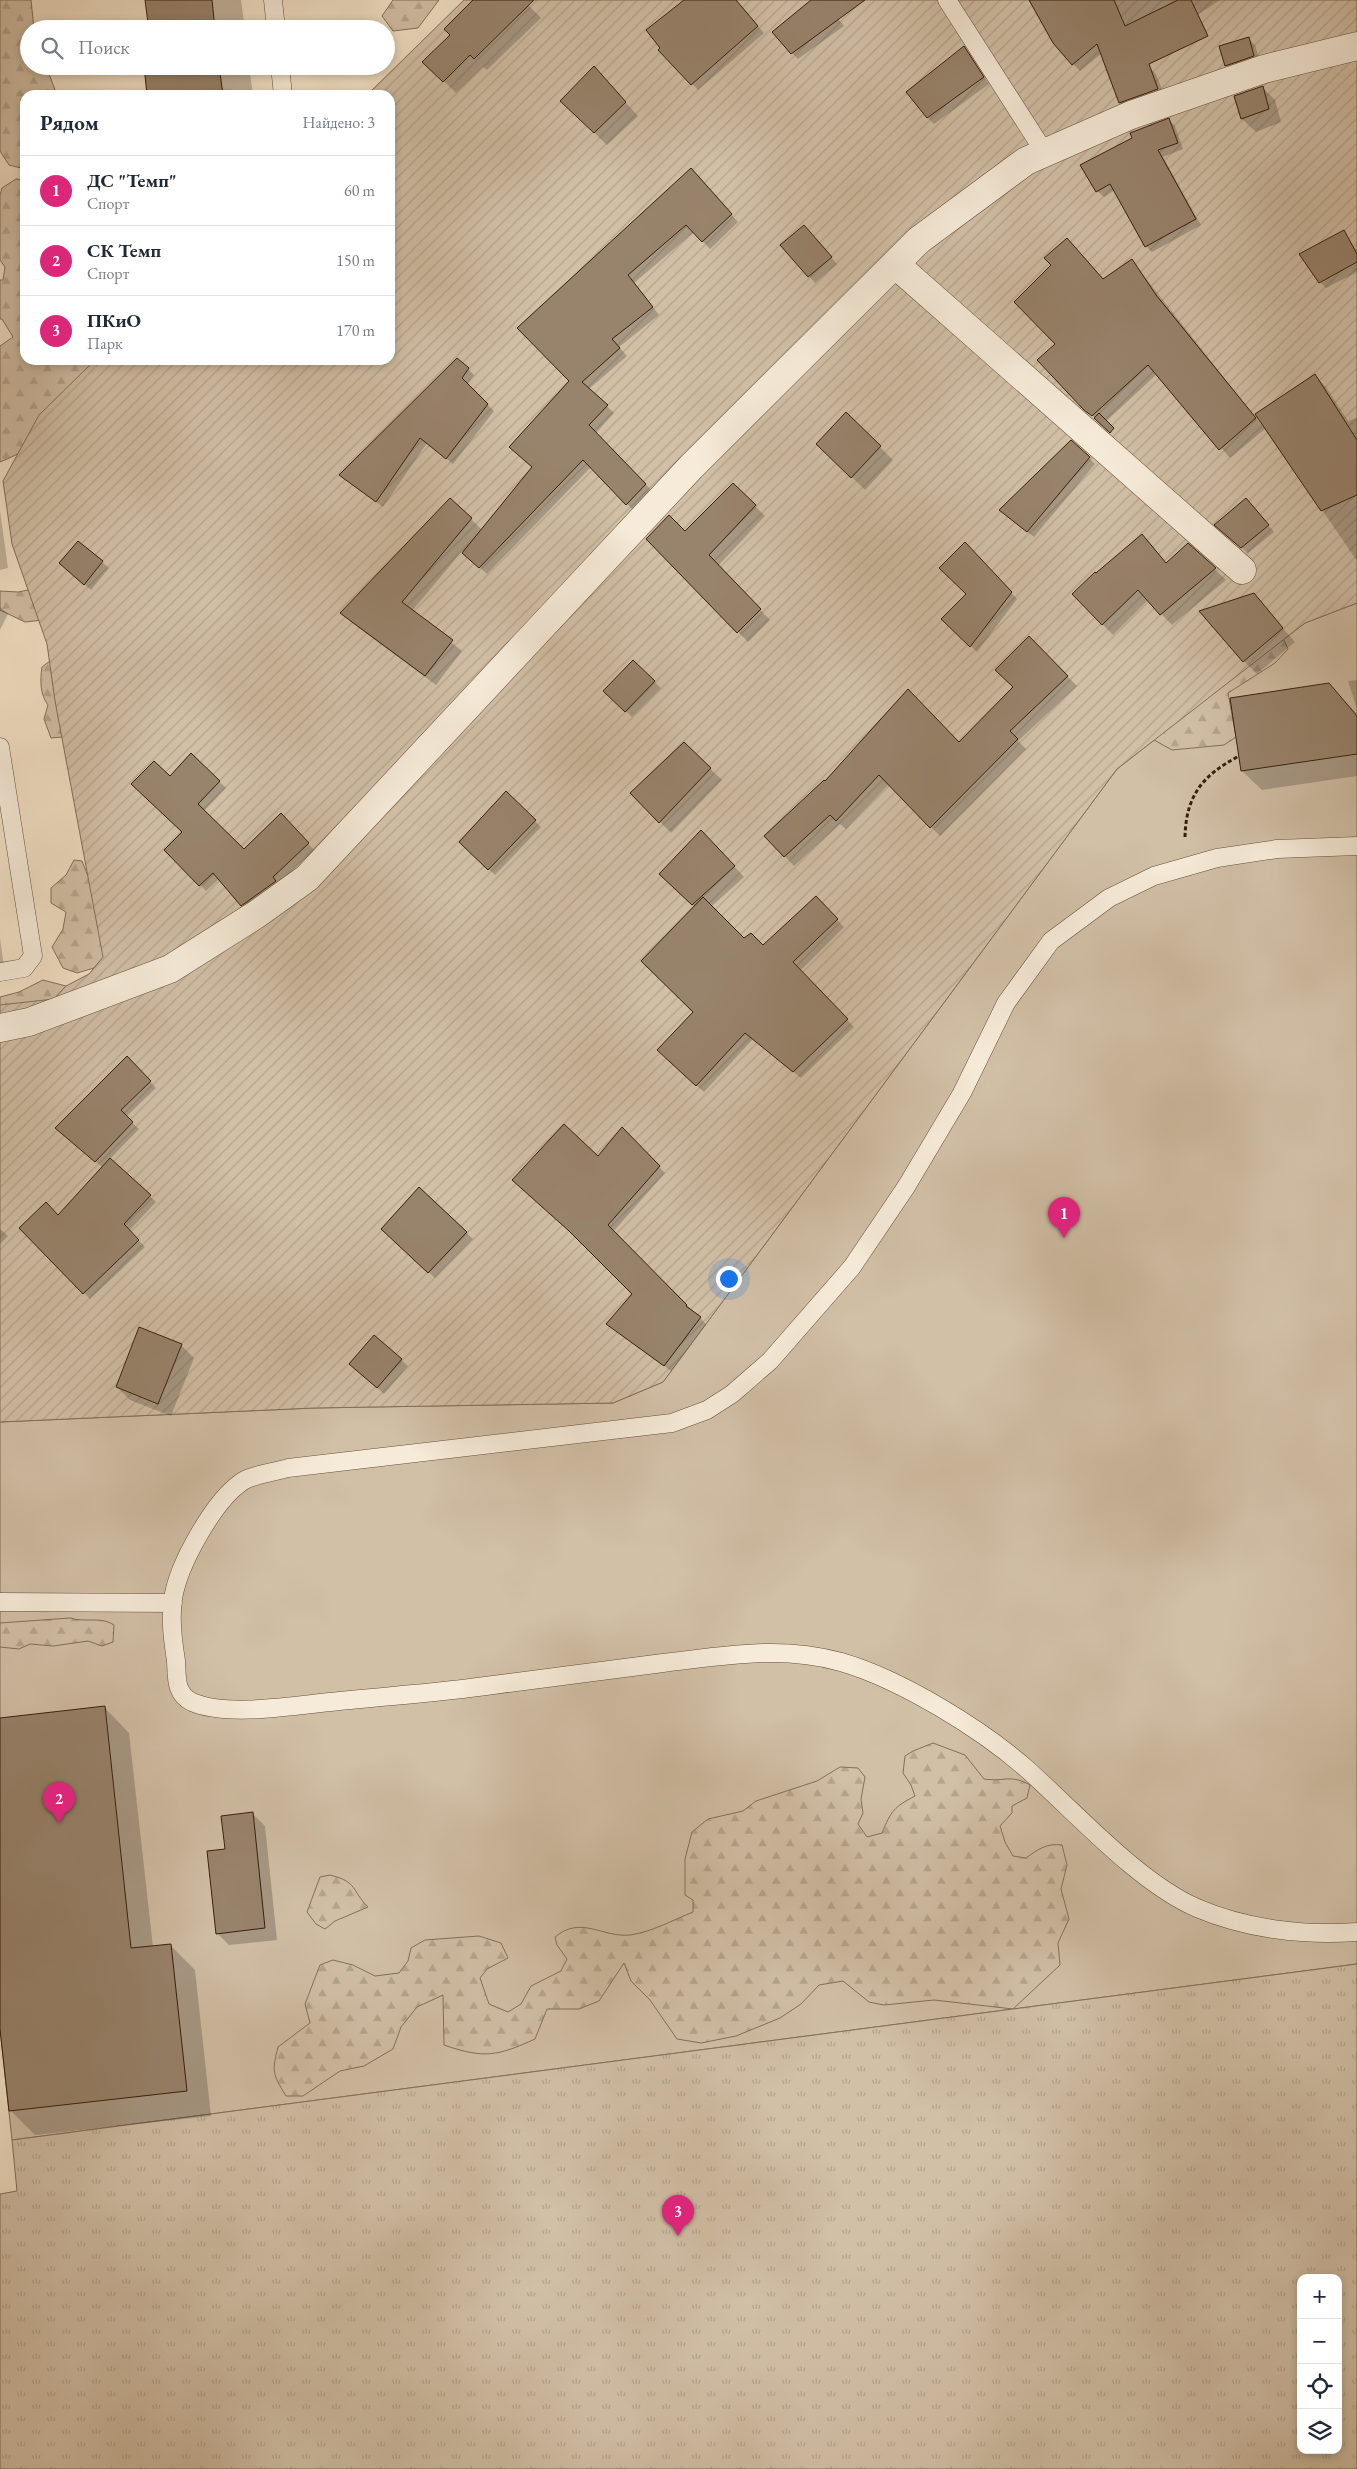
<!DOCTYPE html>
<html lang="ru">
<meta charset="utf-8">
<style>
body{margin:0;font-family:"EB Garamond",serif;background:#f2f2f3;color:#1f2937}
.controls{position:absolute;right:15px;bottom:15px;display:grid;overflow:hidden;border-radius:10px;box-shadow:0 2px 8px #0003}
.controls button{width:45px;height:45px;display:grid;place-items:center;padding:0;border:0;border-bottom:1px solid #e0e1e3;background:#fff;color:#1f2937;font:25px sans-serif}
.you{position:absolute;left:728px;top:1278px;width:18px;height:18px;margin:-12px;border:4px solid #fff;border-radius:50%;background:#1a73e8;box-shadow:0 0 0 8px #1a73e833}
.badge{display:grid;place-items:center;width:32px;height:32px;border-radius:50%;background:#db2777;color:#fff;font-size:16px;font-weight:700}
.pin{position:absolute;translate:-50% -41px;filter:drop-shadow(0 1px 2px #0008)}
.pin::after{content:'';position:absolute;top:26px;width:18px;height:15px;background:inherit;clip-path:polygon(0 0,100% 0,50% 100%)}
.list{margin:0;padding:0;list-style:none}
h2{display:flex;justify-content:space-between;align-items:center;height:65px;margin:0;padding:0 20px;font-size:21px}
h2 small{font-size:16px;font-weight:400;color:#747a83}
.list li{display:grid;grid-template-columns:32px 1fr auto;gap:15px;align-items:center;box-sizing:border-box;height:70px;padding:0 20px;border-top:1px solid #e0e1e3}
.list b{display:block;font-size:19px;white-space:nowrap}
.list p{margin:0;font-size:16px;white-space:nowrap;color:#747a83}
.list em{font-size:16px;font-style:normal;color:#747a83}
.icon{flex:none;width:28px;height:28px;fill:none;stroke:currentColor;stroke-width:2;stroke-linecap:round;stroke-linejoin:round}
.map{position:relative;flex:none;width:1357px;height:2469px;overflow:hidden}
.search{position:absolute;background:#fff;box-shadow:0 2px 8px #0003;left:20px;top:20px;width:375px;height:55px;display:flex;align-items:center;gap:12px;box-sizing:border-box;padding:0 18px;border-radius:28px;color:#747a83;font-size:19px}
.panel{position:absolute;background:#fff;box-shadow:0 2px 8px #0003;left:20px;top:90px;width:375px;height:275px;border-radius:15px}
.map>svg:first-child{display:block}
</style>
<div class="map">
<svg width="1357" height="2469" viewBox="0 0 1357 2469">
<defs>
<pattern id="forest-firs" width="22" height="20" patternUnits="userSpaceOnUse" patternTransform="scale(1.25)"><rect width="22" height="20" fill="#d1bfa6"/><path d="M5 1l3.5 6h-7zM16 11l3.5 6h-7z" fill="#b4a48e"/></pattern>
<pattern id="park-tufts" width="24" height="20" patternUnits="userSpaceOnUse" patternTransform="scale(1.25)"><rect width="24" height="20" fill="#d1bfa6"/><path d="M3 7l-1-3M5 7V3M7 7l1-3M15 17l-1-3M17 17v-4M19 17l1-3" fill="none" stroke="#b4a48e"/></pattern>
<pattern id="garden-furrows" width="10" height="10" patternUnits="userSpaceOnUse" patternTransform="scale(1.25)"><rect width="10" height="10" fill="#d1bfa6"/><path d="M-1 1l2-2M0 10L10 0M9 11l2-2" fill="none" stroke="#b4a48e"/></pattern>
</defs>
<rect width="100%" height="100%" fill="#f1e0c5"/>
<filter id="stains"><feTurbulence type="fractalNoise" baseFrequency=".004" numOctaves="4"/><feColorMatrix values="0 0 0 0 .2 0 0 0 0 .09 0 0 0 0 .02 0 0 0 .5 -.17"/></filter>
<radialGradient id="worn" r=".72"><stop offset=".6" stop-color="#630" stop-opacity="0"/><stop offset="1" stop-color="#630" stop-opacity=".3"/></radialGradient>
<!-- grass -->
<path fill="#d1bfa6" stroke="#846f59" d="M1357,603V1964L12,2140L0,2029V1422L314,1408L613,1403L663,1382L1117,769L1305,623Z"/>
<!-- forest -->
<path fill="url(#forest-firs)" stroke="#846f59" d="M0,0H31L34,29H29V66H46L57,95H25V169L9,165L0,151Z
M393,0H439L418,28L393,31L382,16Z
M16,179L25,180V360H145C102,394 51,442 0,462V346L13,337L2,319H0V280H3L5,267L0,260V195L2,188Z
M38,588L52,619L25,622L0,610V591L18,592Z
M1278,638L1284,640L1288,649L1275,663L1228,693L1236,737L1224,745L1172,750L1154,740L1127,752Z
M63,651L58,669L51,670L62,737L51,738L44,719L48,705C40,694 40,681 42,667Z
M74,860L82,861L88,876L131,927L94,968L77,973L63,968L52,947L63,929L66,912L51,903V888L66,875Z
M43,980L66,986L54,999L0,1014V997L19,992Z
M70,1618C86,1623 101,1616 114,1625L113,1642L102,1646L88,1641L53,1646L30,1644L19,1649L0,1647V1623Z
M933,1743L965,1755L984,1779C1005,1782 1011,1774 1030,1785L1027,1798L1012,1806V1813L1000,1826L1005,1842L1013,1856L1026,1858C1038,1849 1047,1843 1062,1845L1067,1865L1061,1889L1069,1919L1058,1943L1060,1965L1013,2009L934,2000L884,2005L869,2002L843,1981L819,1985L801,2004L780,2018L736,2036L701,2043L677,2039L650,2000L631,1981L624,1963L599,2001L579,2009H547L535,2039C498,2056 484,2059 444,2045L443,1995L417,2007L401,2027L393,2049L364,2066L340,2071L303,2096H286C272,2073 272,2072 278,2047L310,2023L305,2004L320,1965L333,1960L353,1965L375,1976L399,1973L408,1961L411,1948L425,1940L479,1936L501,1943L508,1958L487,1969L480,1978L489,2004L508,2012L521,2004L531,1986L561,1971L567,1959L557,1945L555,1937C581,1915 603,1938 630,1935C652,1932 673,1920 693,1912V1900L685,1895V1859L692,1832L708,1819L743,1811L756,1801L817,1781L840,1767L858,1768L865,1777L861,1799L863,1813L858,1824L867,1837L882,1833C891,1811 894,1807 915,1796L911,1785L903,1773L905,1756L913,1751Z
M330,1875C358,1882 351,1890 368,1907L335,1921L325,1929L316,1924L307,1912L320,1877Z"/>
<!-- park -->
<path fill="url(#park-tufts)" stroke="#846f59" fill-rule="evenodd" d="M1357,1964V2469H0V2194L17,2191L12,2140ZM1301,2278H1338V2450H1301Z"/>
<!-- garden -->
<path fill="url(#garden-furrows)" stroke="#846f59" d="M464,0H1357V603L1305,623L1117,769L663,1382L613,1403L314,1408L0,1422V1005L54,999L66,986L89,974L103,957L55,701L47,644L12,544L3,481L39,415L95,360H390V95H367Z"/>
<!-- shadow -->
<path fill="#0003" d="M146,0H241L245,29H140L149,24Z
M474,0H523L541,18L487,70L483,67L456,93L424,62L451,35Z
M686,0H735L764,33L698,90L660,50Z
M813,0H823L844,26L798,59L792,53Z
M1030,0H1220L1113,70L1102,53L1080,71L1073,64Z
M1249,39L1255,45L1260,62L1233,71L1226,65Z
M964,48L989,84L934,124L928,118Z
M145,66H249L253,95H148Z
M594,68L638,116L607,145L575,114Z
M1150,68L1156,74L1164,95L1126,109L1120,103Z
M1262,87L1275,100L1281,122L1256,132L1242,119L1236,97Z
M1169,120L1175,126L1183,149L1163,157L1201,225L1152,252L1146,246L1115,190L1104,197L1097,191Z
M698,177L738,222L710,249L694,232L634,283L659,315L619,347L627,356L589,389L614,413L596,433L653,492L634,511L591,467L487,574L462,551L412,611L462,651L436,685L352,623L342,613L471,519L482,530L533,467L570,381L518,328Z
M1343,231L1357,251V272L1326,288L1320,282Z
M810,233L837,264L815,283L782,245Z
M1132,261L1263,427L1315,376L1326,387L1348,421L1357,418V561L1266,428L1230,458L1157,374L1102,425L1039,360L1056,344L1104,280Z
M468,369L474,375L467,385L494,411L453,464L427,443L383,507L340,475Z
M818,444L880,447L893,460L865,490Z
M1089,458L1095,464L1034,537L1007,516Z
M755,506L765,516L718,566L770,620L748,642L648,539L685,533Z
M1252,506L1274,532L1248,553L1222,531Z
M0,511L8,568L0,570Z
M78,542L109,568L91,590L67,569Z
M965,544L1017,599L977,652L943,619L968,594Z
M1188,545L1226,580L1172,625L1148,600L1113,635L1073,594L1096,575L1152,546L1167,564Z
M1255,597L1295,642L1257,674L1244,661Z
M0,607L8,614L0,630Z
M1029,638L1077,686L1018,741L1026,749L940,836L889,784L846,829L840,824L794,866L766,836L824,781L959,743L1014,688Z
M633,662L661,688L632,717L605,691Z
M1357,680V709L1348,681Z
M1329,684L1357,714V776L1262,790L1242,771Z
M684,744L722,780L671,833L632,793Z
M191,755L226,788L204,811L244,851L287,821L314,850L248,911L219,879L206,891L166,850L184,832L170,778Z
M506,793L541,827L495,875L460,842Z
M712,842L744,877L711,907L744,940L763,947L816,898L844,927L800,971L854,1027L801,1078L753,1039L704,1092L666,1058L695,1012V907L671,884Z
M0,938L4,966L0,967Z
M127,1057L156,1088L126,1117L139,1129L110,1159L156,1202L129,1231L145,1247L90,1299L21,1228L58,1216L103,1168L63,1134Z
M622,1129L665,1173L613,1232L706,1324L671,1371L607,1324L634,1294L577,1238L598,1158Z
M419,1189L473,1239L435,1278L388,1235Z
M0,1229L8,1236L0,1244Z
M374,1336L408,1366L384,1394L357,1370Z
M181,1345L194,1358L171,1416L130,1400L117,1387Z
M104,1707L129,1733L153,1947L170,1945L195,1970L211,2116L35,2135L10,2110L0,2017V1719Z
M253,1814L265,1826L277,1940L229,1945L217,1933L226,1850Z"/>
<!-- building -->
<path fill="#98836c" stroke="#371f0c" d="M145,0H212L215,29H139L138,24L148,23Z
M473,0H534L474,59L470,55L443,82L422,62L450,35L444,29Z
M684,0H736L758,26L691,85L658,50L660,48L646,30Z
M811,0H865L791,54L772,32Z
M1029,0H1114L1125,26L1178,0H1191L1208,36L1149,64L1158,89L1119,103L1097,44L1072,65L1053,43Z
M1249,37L1254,56L1225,66L1219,46Z
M964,46L984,77L927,118L906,92Z
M144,66H219L223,95H147Z
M594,66L626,102L594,133L560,101Z
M1263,86L1269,109L1241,119L1234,96Z
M1169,118L1178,143L1158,150L1196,219L1145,247L1110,184L1096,192L1080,165L1132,138L1130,133Z
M691,168L732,214L702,242L686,225L628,275L653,307L612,339L620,348L582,382L608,405L589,425L646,484L626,505L583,460L479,568L462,553L532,467L509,447L569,381L517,328Z
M804,225L832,257L808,277L780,245Z
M1344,230L1357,254V262L1319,283L1299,254Z
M1067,238L1103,279L1132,259L1156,295L1256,418L1219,450L1148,365L1092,416L1084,410L1037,360L1055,344L1014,302L1051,265L1044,258Z
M457,358L469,368L462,378L488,404L446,459L420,438L376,502L339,475Z
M1315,374L1357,440V495L1321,511L1255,414Z
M846,412L881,446L851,478L816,444Z
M1099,413L1114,428L1110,433L1094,418Z
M1071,440L1090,457L1027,532L999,510Z
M733,483L756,505L709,555L761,609L737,633L646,539L669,515L685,531Z
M450,498L472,518L402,602L453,640L425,676L340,613Z
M1246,498L1269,525L1241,548L1214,525Z
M1142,534L1166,563L1188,543L1216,568L1160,615L1138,590L1102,625L1072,594L1095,572L1096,573Z
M78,541L103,561L84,585L59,563Z
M965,542L1012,592L970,647L941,619L966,594L939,568Z
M1254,593L1283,628L1243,662L1199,611Z
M1029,636L1068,676L1010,731L1018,739L930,828L879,775L836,821L830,815L784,857L764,836L824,780L825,781L908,689L959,742L1013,687L995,670Z
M633,660L655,681L625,712L603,691Z
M1329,683L1357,716V754L1241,771L1230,698Z
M684,742L711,768L659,823L630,793Z
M191,753L220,781L198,804L244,849L281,813L309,843L273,877L276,881L241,906L213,873L199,886L164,850L182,832L131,784L154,761L170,776Z
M506,791L536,820L488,870L459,842Z
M701,830L735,866L692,905L659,874Z
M816,896L838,919L793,962L848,1019L793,1072L745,1033L696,1086L657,1050L693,1012L641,961L703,897L744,938L751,933L763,945Z
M127,1056L151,1081L121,1110L133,1122L95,1162L55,1128Z
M564,1124L598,1156L622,1127L660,1166L608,1225L687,1305L686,1306L701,1317L664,1366L606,1324L632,1294L569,1231L512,1180Z
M110,1158L151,1195L124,1224L139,1240L83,1294L19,1228L46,1202L58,1215Z
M419,1187L467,1232L428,1273L381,1229Z
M139,1327L182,1344L158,1404L116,1387Z
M374,1335L402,1359L377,1388L349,1364Z
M105,1706L131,1948L171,1944L187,2091L9,2111L0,2029V1718Z
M253,1812L265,1928L216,1934L207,1851L225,1849L221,1816Z"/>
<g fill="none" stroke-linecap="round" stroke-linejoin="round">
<!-- lane casing -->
<g stroke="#664f3a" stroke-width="19">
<path id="lane" d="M273,0L276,29
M947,0L1045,153
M280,66L283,95
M0,747L33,956L24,968L0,972
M1357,846L1277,849L1217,858L1154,876L1109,898L1051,941L1006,1003L962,1093L906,1187L852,1267L770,1361L732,1394L707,1410L672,1423L288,1468C275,1472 255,1474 243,1481C214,1500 178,1565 173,1599C170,1620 173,1641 176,1661C177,1677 175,1694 192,1702C226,1717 292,1706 330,1702C385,1696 439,1693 493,1685C550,1678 606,1670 663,1663C724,1656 780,1645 841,1662C900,1679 982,1729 1028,1770C1076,1813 1139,1883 1197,1908C1246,1929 1304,1936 1357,1932
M0,1602L173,1603"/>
</g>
<!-- street casing -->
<g stroke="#664f3a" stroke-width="29">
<path id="street" d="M895,264L1242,570
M0,1028L29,1022L170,969L257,914L307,878L691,467L895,264L919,240L1026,161L1131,115L1264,69L1357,46"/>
</g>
<!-- path -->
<path stroke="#371f0c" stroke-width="3" stroke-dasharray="4 2.5" stroke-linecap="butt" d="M1185,837C1186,795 1203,775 1239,756"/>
<!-- lane -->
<use href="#lane" stroke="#f6ebd9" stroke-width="18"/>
<!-- street -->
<use href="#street" stroke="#f6ebd9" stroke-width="28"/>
</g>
<rect width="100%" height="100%" filter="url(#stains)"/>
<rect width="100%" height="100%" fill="url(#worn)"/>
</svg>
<div class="controls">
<button>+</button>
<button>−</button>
<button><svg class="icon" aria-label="locate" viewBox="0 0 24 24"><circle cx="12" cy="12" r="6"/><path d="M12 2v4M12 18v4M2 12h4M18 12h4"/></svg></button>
<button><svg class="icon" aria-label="layers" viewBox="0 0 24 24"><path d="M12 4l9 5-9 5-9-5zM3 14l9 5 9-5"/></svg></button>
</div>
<div class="you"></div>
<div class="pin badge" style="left:1064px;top:1238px">1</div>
<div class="pin badge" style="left:59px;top:1823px">2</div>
<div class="pin badge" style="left:678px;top:2236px">3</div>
<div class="search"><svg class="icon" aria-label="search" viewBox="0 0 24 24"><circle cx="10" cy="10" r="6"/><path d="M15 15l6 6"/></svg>Поиск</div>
<section class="panel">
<h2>Рядом<small>Найдено: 3</small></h2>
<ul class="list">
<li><span class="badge">1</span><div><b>ДС &quot;Темп&quot;</b><p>Спорт</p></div><em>60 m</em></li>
<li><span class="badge">2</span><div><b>СК Темп</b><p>Спорт</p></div><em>150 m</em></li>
<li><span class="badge">3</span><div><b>ПКиО</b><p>Парк</p></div><em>170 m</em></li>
</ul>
</section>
</div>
